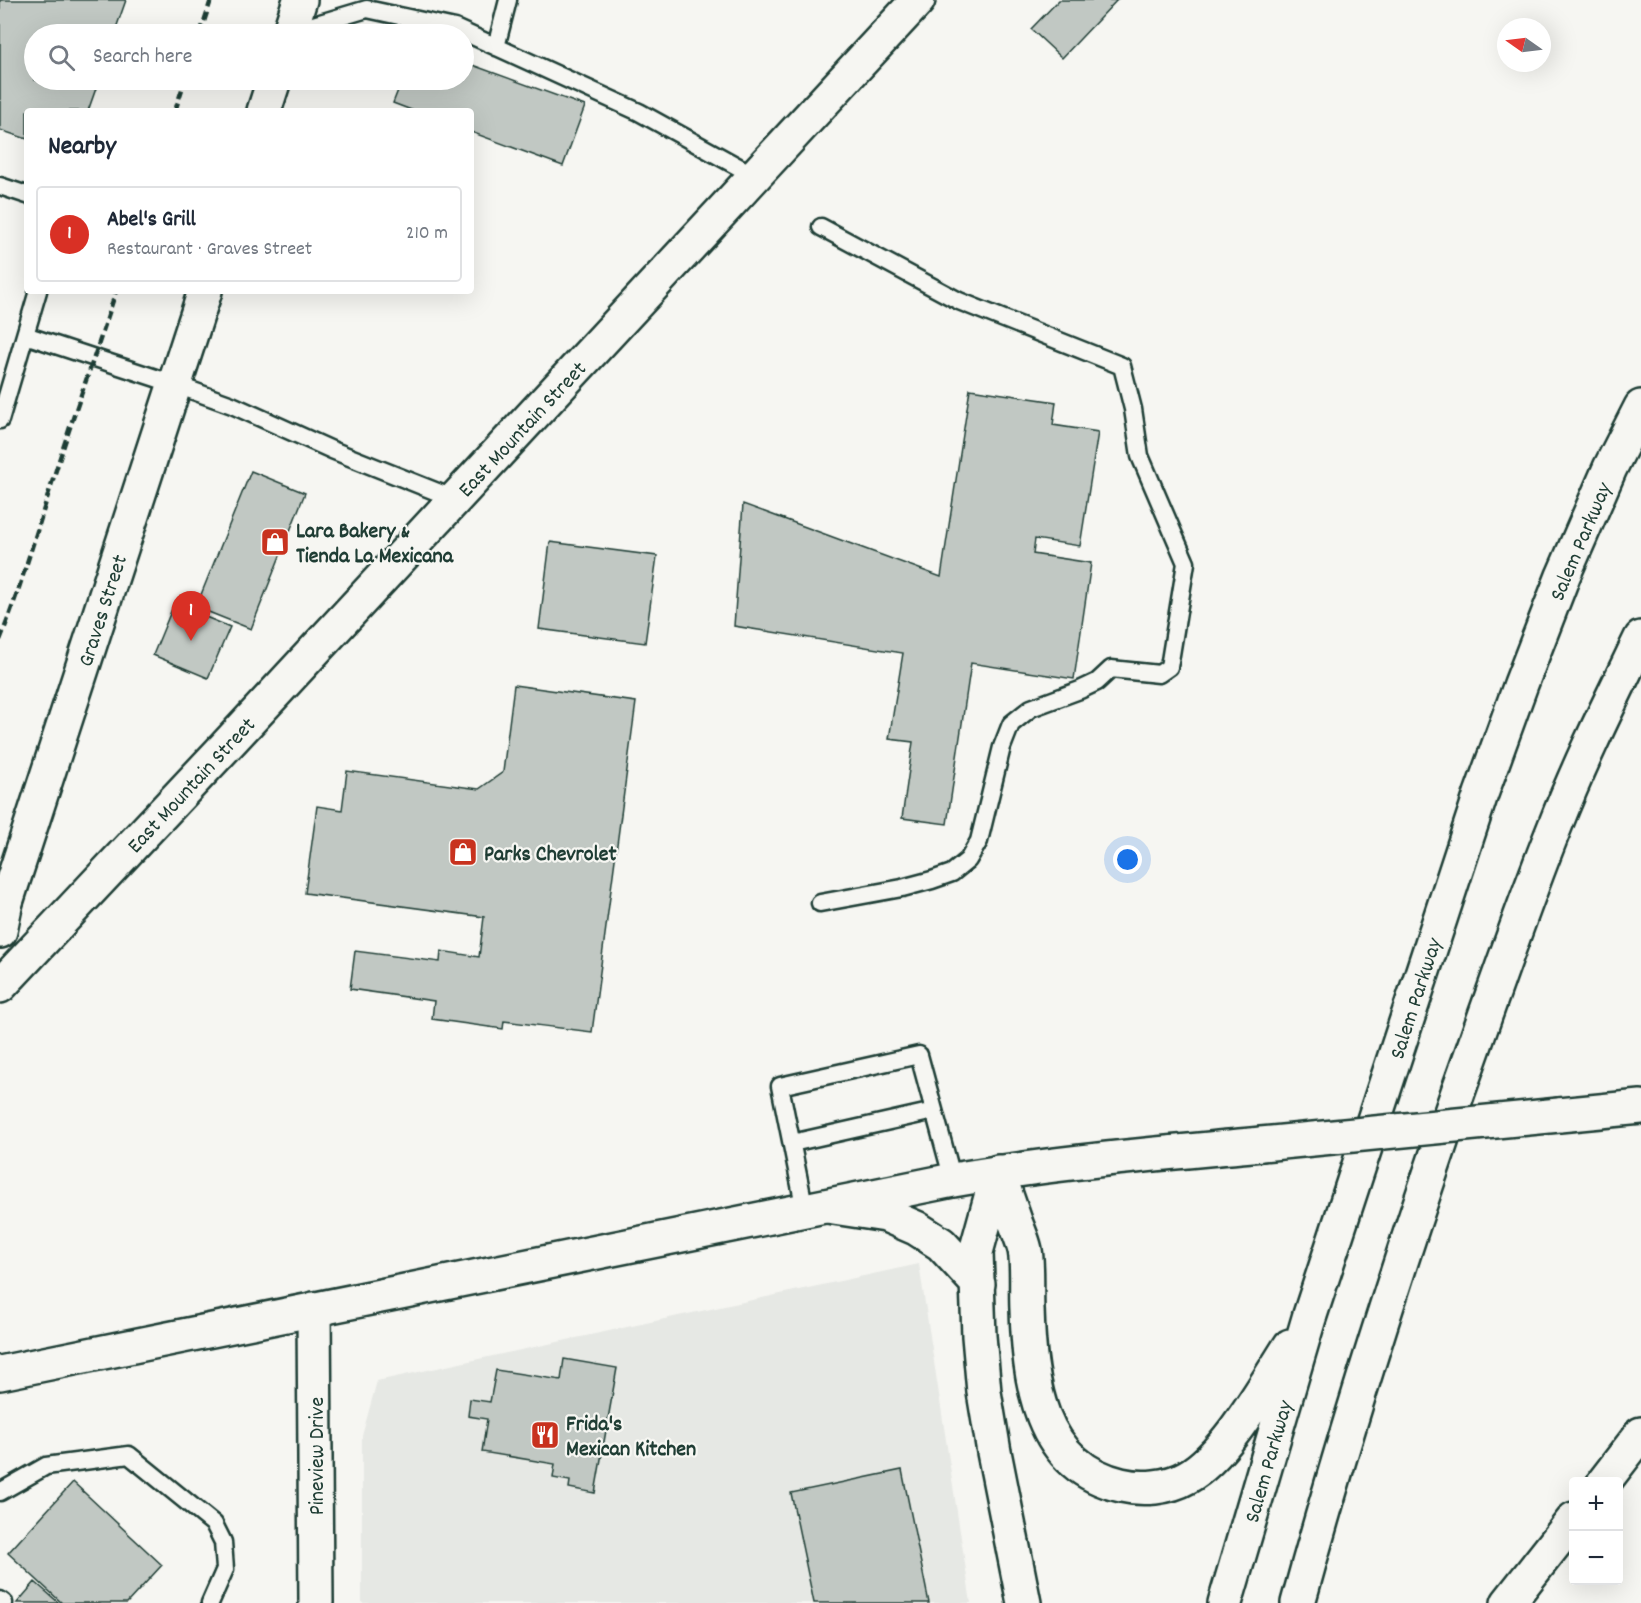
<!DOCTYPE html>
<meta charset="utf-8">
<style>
body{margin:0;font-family:Dekko,sans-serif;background:#f2f2f3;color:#1f2937}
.controls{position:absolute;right:18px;bottom:18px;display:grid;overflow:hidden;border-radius:6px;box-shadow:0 6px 24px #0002}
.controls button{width:54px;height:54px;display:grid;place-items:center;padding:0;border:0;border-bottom:2px solid #e0e1e3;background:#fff;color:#1f2937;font:30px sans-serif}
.compass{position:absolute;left:1497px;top:18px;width:54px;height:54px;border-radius:50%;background:#fff;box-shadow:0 6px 24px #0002;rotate:284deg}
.you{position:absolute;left:1128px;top:860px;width:21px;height:21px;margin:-15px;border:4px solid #fff;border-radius:50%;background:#1a73e8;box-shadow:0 0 0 9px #1a73e833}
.badge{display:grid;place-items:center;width:39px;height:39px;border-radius:50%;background:#d93025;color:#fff;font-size:20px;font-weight:700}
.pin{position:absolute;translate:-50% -50px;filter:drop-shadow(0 2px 3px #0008)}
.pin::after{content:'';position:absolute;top:32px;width:21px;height:18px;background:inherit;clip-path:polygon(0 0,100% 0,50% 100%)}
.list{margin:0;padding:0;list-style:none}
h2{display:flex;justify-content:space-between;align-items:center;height:78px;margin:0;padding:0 24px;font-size:26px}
h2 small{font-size:20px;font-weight:400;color:#747a83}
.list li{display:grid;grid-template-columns:39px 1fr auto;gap:18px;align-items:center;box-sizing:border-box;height:96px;margin:0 12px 12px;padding:0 12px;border:2px solid #e0e1e3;border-radius:6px}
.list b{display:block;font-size:22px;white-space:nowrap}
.list p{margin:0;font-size:20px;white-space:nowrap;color:#747a83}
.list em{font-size:20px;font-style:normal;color:#747a83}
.icon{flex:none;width:33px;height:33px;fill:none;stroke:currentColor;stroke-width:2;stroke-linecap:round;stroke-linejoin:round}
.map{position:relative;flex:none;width:1641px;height:1603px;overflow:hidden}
.search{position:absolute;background:#fff;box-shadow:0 6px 24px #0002;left:24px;top:24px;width:450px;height:66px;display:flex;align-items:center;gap:15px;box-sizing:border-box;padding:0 21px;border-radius:33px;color:#747a83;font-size:22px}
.panel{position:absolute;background:#fff;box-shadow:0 6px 24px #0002;left:24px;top:108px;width:450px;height:186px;border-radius:6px}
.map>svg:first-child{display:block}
</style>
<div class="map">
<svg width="1641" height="1603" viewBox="0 0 1641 1603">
<rect width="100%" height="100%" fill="#f6f6f2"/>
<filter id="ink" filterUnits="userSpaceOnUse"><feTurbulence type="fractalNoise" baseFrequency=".0167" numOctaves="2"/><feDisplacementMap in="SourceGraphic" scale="12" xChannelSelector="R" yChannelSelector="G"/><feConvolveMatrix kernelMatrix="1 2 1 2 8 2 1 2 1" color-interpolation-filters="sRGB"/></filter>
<g filter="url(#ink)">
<!-- built -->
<path fill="#e6e8e4" d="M919,1264L971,1603H362V1436L377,1381Z"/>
<!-- building -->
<path fill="#c1c8c3" stroke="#1f3d34" stroke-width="1.5" d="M0,0H126L114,34H34V80H99L88,111H27V139L0,130Z
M1059,0H1117L1062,58L1031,29Z
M464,62L585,106L563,166L471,132V111H414L393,103L402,80H464Z
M970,389L1056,402L1053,425L1098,432L1080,546L1035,539L1033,554L1091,563L1074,679L971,663L947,824L902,818L913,742L889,739L903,653L734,626L743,504L941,577Z
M251,471L305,493L251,629L196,607Z
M550,542L657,556L645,643L539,629Z
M174,604L230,627L208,678L153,655Z
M514,685L636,702L592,1032L504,1021L503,1029L432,1019L434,1001L350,989L355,951L440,962L441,951L479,957L484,917L305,893L317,806L342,810L347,771L479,789L503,772Z
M564,1359L617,1368L595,1493L569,1488L570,1481L553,1478L555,1464L482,1452L487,1419L468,1416L470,1399L490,1402L496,1370L561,1380Z
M902,1470L929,1603H814L791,1493Z
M73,1482L162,1565L127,1603H62L8,1553Z
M35,1582L59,1603H17Z"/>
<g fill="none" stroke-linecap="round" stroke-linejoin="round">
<!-- lane casing -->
<g stroke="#1f3d34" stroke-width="21">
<path id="lane" d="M290,32L367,9L455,28L639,112L755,176
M496,47L508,0
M0,186L27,195
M38,291L25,335L174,384L232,405L332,450L455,499
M0,420L25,335
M820,903L902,888L932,880L952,873L968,860L979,841L1002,747L1011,724L1031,708L1080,690L1097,682L1111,669L1159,674L1169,667L1186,563L1140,456L1133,409L1122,366L959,301L821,227
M792,1143L934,1111
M805,1210L780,1086L919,1055L953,1180
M0,1492L46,1466L129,1455L214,1524L223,1542L225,1569L210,1603
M0,1600L4,1603"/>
</g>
<!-- street casing -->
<g stroke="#1f3d34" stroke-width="38">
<path id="street" d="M314,1309L316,1603"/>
</g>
<!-- secondary casing -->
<g stroke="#1f3d34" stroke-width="38">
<path id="secondary" d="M289,34L300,0
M264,111L274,80
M0,931L6,902L205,291"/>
</g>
<!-- primary casing -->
<g stroke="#1f3d34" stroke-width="38">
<path id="primary" d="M0,986L224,748L918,0
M1559,1115L1641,1107
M0,1373L953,1180C1055,1162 1158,1154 1261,1144"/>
</g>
<!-- highway casing -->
<g stroke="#1f3d34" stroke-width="38">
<path id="highway" d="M998,1172C1004,1189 1010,1207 1016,1224C1019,1232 1023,1241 1025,1250C1028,1265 1026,1292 1027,1309C1029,1379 1038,1466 1121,1485C1142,1490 1168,1488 1187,1477C1226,1456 1266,1383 1290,1346
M998,1172L976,1252L979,1336L984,1392L994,1452L1024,1603
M827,1206L886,1215L916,1228L941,1244L978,1284
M1604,1482L1641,1434
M1225,1603L1309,1318L1481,794L1521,684L1563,576L1610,468L1641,407
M1298,1603C1345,1431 1400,1260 1458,1092C1490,1003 1520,913 1555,826C1580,762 1611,700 1641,638
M1508,1603L1574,1519"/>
</g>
<!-- lane -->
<use href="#lane" stroke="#f6f6f2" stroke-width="16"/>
<!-- street -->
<use href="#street" stroke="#f6f6f2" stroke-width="33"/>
<!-- secondary -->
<use href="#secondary" stroke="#f6f6f2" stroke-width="33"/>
<!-- primary -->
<use href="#primary" stroke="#f6f6f2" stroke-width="33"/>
<!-- highway -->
<use href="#highway" stroke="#f6f6f2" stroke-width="33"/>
<!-- rail -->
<path stroke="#1f3d34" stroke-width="4.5" stroke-dasharray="9 4.5" stroke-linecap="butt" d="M200,34L211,0
M175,111L185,80
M0,640C22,584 38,526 56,470C75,410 97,351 116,291"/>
<!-- primary-bridge casing -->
<g stroke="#1f3d34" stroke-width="38" stroke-linecap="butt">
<path id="primary-bridge" d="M1261,1144L1559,1115"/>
</g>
<!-- primary-bridge -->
<use href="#primary-bridge" stroke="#f6f6f2" stroke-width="33"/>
</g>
</g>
<!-- icons -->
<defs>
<g id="shop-square" transform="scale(1.5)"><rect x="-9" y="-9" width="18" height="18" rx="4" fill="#c8321e" stroke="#f6f6f2"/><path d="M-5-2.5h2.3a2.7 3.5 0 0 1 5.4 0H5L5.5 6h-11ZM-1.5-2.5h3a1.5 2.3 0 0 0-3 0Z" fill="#fff"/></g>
<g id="restaurant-square" transform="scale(1.5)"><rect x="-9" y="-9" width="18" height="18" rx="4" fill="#c8321e" stroke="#f6f6f2"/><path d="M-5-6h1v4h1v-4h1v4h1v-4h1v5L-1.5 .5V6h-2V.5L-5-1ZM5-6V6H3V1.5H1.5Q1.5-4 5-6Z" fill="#fff"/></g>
</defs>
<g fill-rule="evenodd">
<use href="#shop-square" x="275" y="542"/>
<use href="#shop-square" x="463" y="852"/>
<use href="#restaurant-square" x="545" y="1435"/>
</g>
<g text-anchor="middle" stroke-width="4.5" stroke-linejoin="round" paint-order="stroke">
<!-- street labels -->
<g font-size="22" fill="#1f3d34" stroke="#f6f6f2">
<text transform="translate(521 428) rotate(-47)" y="8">East Mountain Street</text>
<text transform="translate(1579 541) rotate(-67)" y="8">Salem Parkway</text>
<text transform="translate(101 610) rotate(-72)" y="8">Graves Street</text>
<text transform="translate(190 784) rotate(-47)" y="8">East Mountain Street</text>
<text transform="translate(1414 998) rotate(-72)" y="8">Salem Parkway</text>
<text transform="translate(315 1456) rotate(-90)" y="8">Pineview Drive</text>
<text transform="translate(1267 1461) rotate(-74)" y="8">Salem Parkway</text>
</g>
<!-- poi labels -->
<g font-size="22" font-weight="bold" fill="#1f3d34" stroke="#f6f6f2" text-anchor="start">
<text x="296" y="537">Lara Bakery &amp;<tspan x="296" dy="25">Tienda La Mexicana</tspan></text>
<text x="484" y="860">Parks Chevrolet</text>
<text x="566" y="1430">Frida's<tspan x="566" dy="25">Mexican Kitchen</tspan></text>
</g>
</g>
</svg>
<div class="controls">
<button>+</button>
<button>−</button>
</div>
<svg class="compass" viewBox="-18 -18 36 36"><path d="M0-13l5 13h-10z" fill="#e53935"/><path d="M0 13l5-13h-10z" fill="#747a83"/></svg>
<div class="you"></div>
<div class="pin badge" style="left:191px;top:641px">1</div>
<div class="search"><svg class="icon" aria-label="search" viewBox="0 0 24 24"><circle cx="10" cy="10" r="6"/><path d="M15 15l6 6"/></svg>Search here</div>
<section class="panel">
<h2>Nearby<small></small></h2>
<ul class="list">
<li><span class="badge">1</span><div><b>Abel's Grill</b><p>Restaurant · Graves Street</p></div><em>210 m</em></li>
</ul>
</section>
</div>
